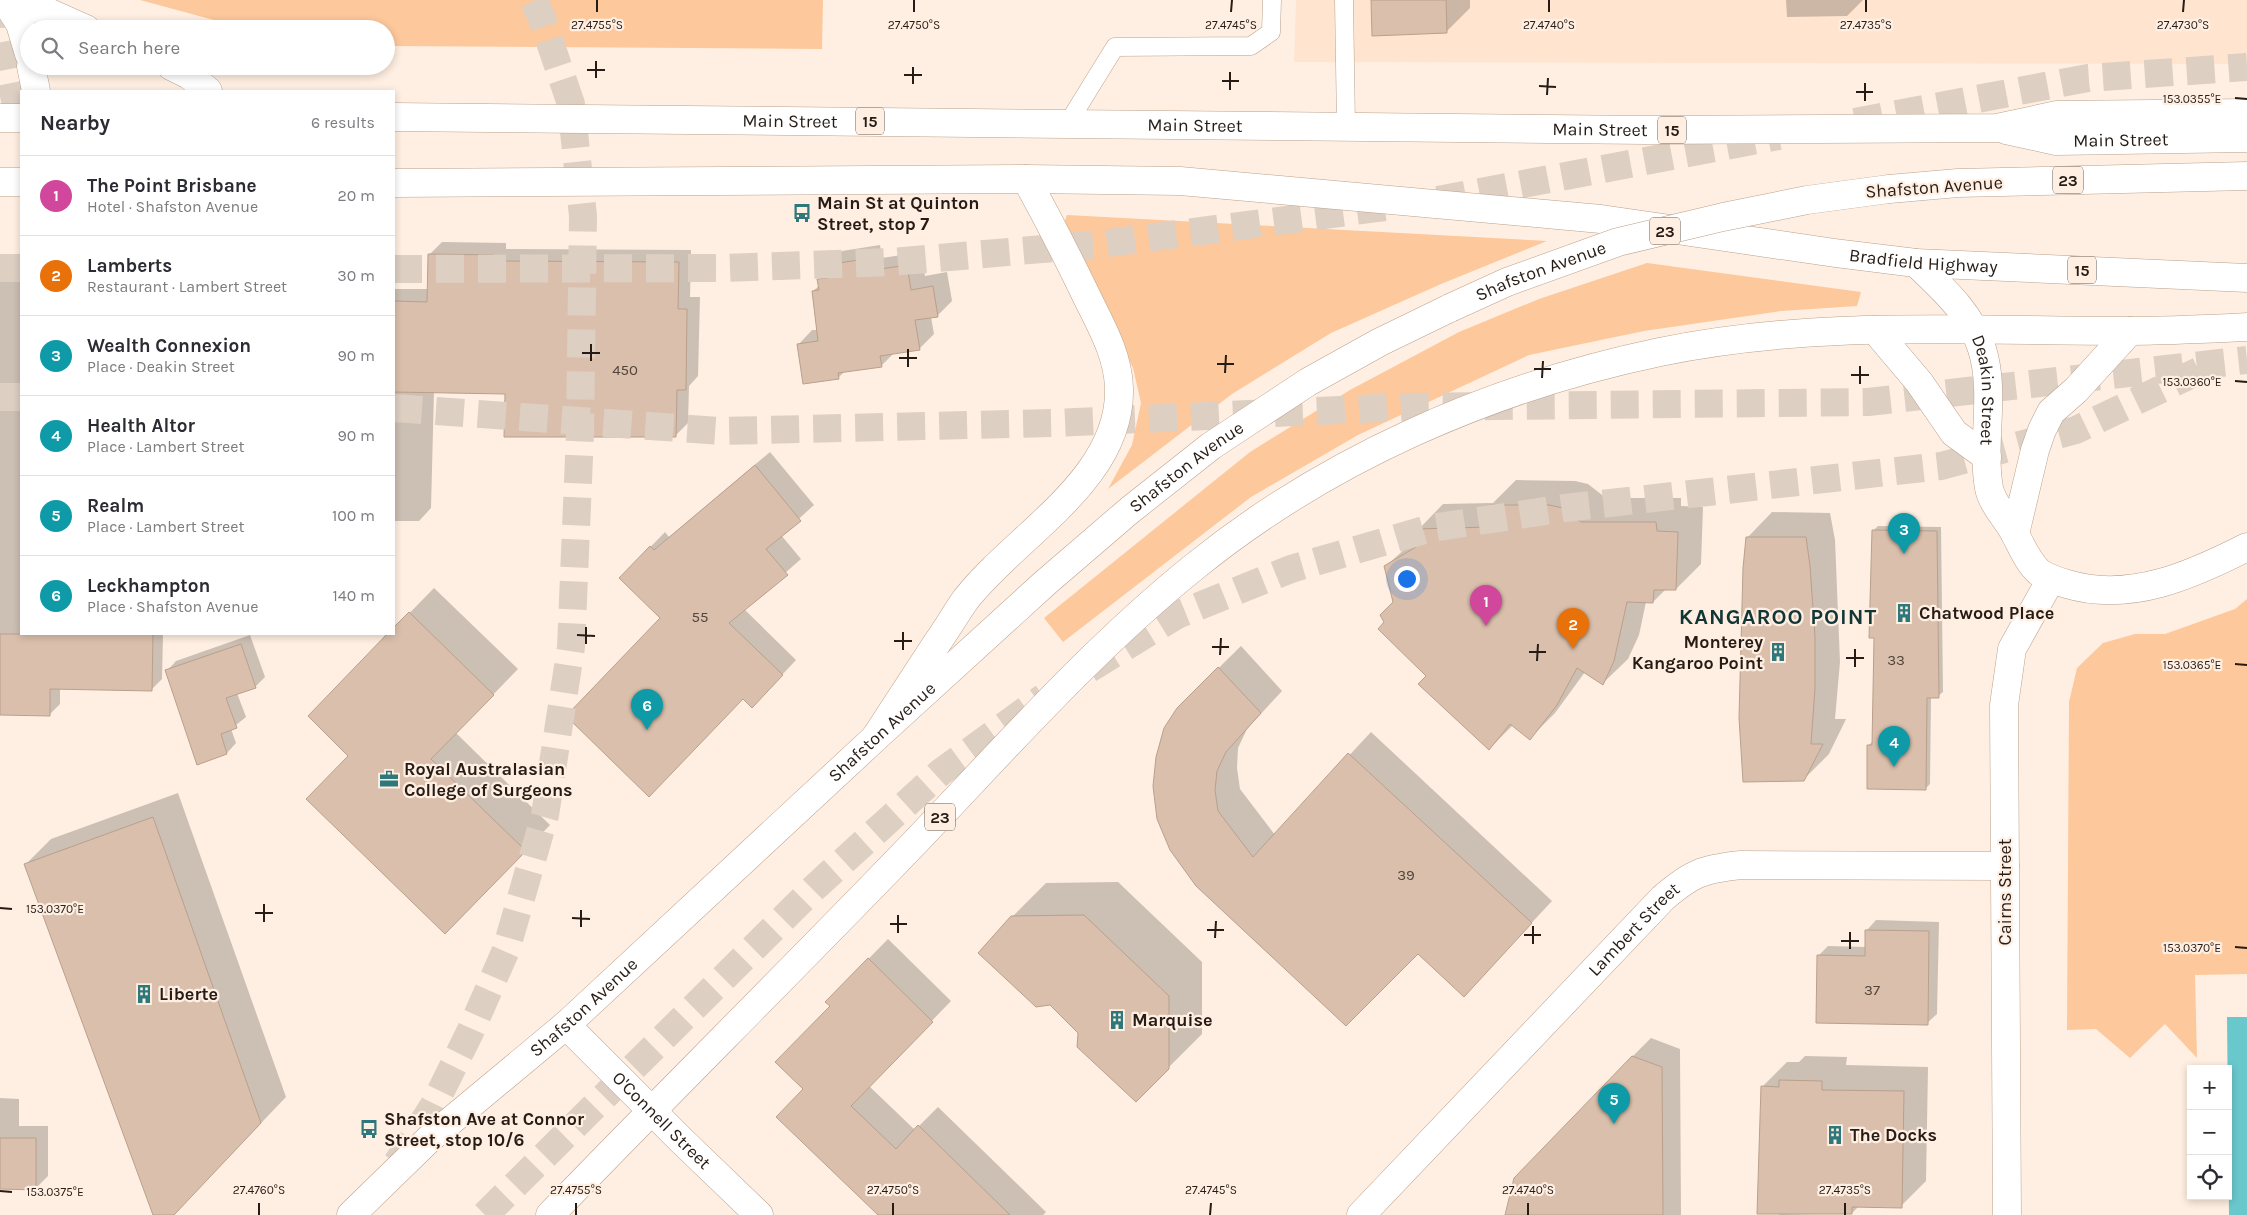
<!DOCTYPE html>
<meta charset="utf-8">
<style>
body{margin:0;font-family:Karla,sans-serif;background:#f7f7f7;color:#2b2b33}
.controls{position:absolute;right:15px;bottom:15px;display:grid;overflow:hidden;border-radius:0px;box-shadow:0 2px 8px #0003}
.controls button{width:45px;height:45px;display:grid;place-items:center;padding:0;border:0;border-bottom:1px solid #e1e1e2;background:#fff;color:#2b2b33;font:25px sans-serif}
.you{position:absolute;left:1406px;top:578px;width:18px;height:18px;margin:-12px;border:4px solid #fff;border-radius:50%;background:#1a73e8;box-shadow:0 0 0 8px #1a73e833}
.badge{display:grid;place-items:center;width:32px;height:32px;border-radius:50%;background:#db2777;color:#fff;font-size:16px;font-weight:700}
.pin{position:absolute;translate:-50% -41px;filter:drop-shadow(0 1px 2px #0008)}
.pin::after{content:'';position:absolute;top:26px;width:18px;height:15px;background:inherit;clip-path:polygon(0 0,100% 0,50% 100%)}
.list{margin:0;padding:0;list-style:none}
h2{display:flex;justify-content:space-between;align-items:center;height:65px;margin:0;padding:0 20px;font-size:21px}
h2 small{font-size:16px;font-weight:400;color:#7c7c81}
.list li{display:grid;grid-template-columns:32px 1fr auto;gap:15px;align-items:center;box-sizing:border-box;height:80px;padding:0 20px;border-top:1px solid #e1e1e2}
.list b{display:block;font-size:19px;white-space:nowrap}
.list p{margin:0;font-size:16px;white-space:nowrap;color:#7c7c81}
.list em{font-size:16px;font-style:normal;color:#7c7c81}
.icon{flex:none;width:28px;height:28px;fill:none;stroke:currentColor;stroke-width:2;stroke-linecap:round;stroke-linejoin:round}
.map{position:relative;flex:none;width:2247px;height:1215px;overflow:hidden}
.search{position:absolute;background:#fff;box-shadow:0 2px 8px #0003;left:20px;top:20px;width:375px;height:55px;display:flex;align-items:center;gap:12px;box-sizing:border-box;padding:0 18px;border-radius:28px;color:#7c7c81;font-size:19px}
.panel{position:absolute;background:#fff;box-shadow:0 2px 8px #0003;left:20px;top:90px;width:375px;height:545px;border-radius:0px}
.map>svg:first-child{display:block}
</style>
<div class="map">
<svg width="2247" height="1215" viewBox="0 0 2247 1215">
<rect width="100%" height="100%" fill="#ffefe2"/>
<!-- built -->
<path fill="#ffe4cf" d="M1296,0H2247V64L1294,62Z"/>
<!-- green -->
<path fill="#fdc89b" d="M140,0H823L822,49L386,46V29H247Z
M1067,215L1547,241L1441,284L1331,333L1232,394L1108,489L1132,445L1141,403L1133,368L1064,223Z
M1647,263L1861,292L1857,306L1781,311L1644,331L1529,355L1358,435L1251,497L1063,642L1044,618L1250,452L1350,390L1459,332L1539,299Z
M2247,599V974L2195,975L2197,1058L2165,1024L2130,1058L2096,1029L2067,1030L2069,702L2077,668L2103,643L2135,634H2165L2235,609Z"/>
<!-- water -->
<path fill="#69c8cc" d="M2227,1017H2247V1215H2229Z"/>
<!-- shadow -->
<path fill="#0003" d="M1372,0H1470V8L1446,32Z
M1786,0H1863L1847,16L1787,17Z
M442,242L506,243V249L691,250L690,297H700L698,376L689,386L688,423L675,436L506,392L434,391L431,508L419,521H394V289H429V255Z
M880,245L882,258L921,252L925,276L947,272L952,301L937,316L931,317L934,334L919,349L894,353L881,366L845,371L839,377L798,345L812,330H818L813,291L820,285L819,280L828,270L827,266L842,251Z
M0,263H21V634H163L162,679L151,690L60,688V704L49,715L0,714Z
M770,452L814,505L781,535L801,559L744,609L796,660L766,692L661,618L620,578L665,532L669,537Z
M1516,480L1575,481L1588,484L1606,498H1681V506L1703,507L1701,564L1676,589H1666L1653,602H1646L1639,635L1628,659L1603,683L1585,672L1555,713L1530,738L1513,725L1489,749L1385,623L1394,602L1386,566L1418,537V530L1443,504L1493,503Z
M1772,512L1830,513L1835,540L1840,662L1835,719H1846L1829,754L1803,780L1747,538Z
M1878,526L1941,527L1943,692L1938,696H1931L1930,784L1925,789L1869,745L1873,741L1875,637L1873,531Z
M434,588L518,669L456,733L550,825L470,908L350,756L310,716L389,634H394V629Z
M250,635L265,677L255,687L237,693L246,717L231,729L236,743L227,753L167,671L176,661Z
M1241,646L1282,691L1247,729L1238,748L1237,768L1240,789L1275,835L1371,732L1552,901L1464,995L1418,952L1171,849L1178,708Z
M178,793L286,1097L173,1215H154L26,864L51,839Z
M1118,882L1202,962V1034L1136,1100L1080,1033L1012,917L1046,883Z
M1876,920L1939,922L1937,1014L1927,1023L1818,956L1828,946L1866,947L1867,930Z
M888,939L951,1001L869,1086L915,1130L938,1107L1046,1212L1043,1215H879L804,1089L831,1006L827,1001Z
M1651,1038L1680,1049L1681,1215H1507L1632,1057Z
M1805,1056L1847,1057L1846,1065L1928,1067L1926,1181L1901,1206H1859L1852,1213L1779,1215L1762,1087L1787,1062H1799Z
M0,1098L19,1099V1126H48V1176L35,1189L0,1188Z"/>
<!-- building -->
<path fill="#dac0ac" stroke="#b9a08c" d="M1371,0H1446L1447,33L1372,36Z
M428,254L494,255L493,261L679,262L678,309H687L686,390H677L676,437H504L505,394L394,392V301L427,302Z
M865,259L868,271L907,265L911,290L933,286L938,317L915,320L920,350L880,356L882,367L838,373L839,379L803,384L797,344L818,341L812,291L819,290L817,279L828,278L826,265Z
M755,465L801,521L766,549L788,575L729,623L783,675L752,708L743,699L649,797L566,716L660,618L619,578L650,546L654,550Z
M1490,505H1549L1563,508L1581,522H1656L1657,531L1678,532L1676,590H1654L1653,603L1627,602L1614,661L1603,685L1577,668L1557,705L1530,740L1510,724L1489,750L1418,684L1426,676L1378,629L1384,622L1380,615L1393,602L1384,566L1416,547L1417,529L1489,527Z
M1872,530L1937,531L1939,698H1927L1926,790L1867,789V745H1872L1874,638H1869Z
M1746,537H1806L1810,566L1815,637V688L1811,744H1823L1804,781L1743,782L1739,718L1743,568Z
M409,612L494,695L431,759L526,851L445,934L306,799L348,756L308,716L387,634H394V627Z
M0,634H153L152,691L50,689V716L0,715Z
M241,644L256,688L226,698L237,728L221,734L227,754L197,765L165,670Z
M1218,667L1261,713L1226,752L1217,771L1215,790L1218,811L1253,857L1348,753L1532,923L1464,997L1418,954L1346,1026L1196,886L1170,850L1157,819L1153,786L1156,757L1164,728L1177,708Z
M153,817L261,1123L174,1215H153L24,864Z
M1084,915L1169,996V1069L1136,1102L1077,1047L1078,1033L1050,1005L1036,1007L978,953L1011,916Z
M1865,930L1929,931L1928,1025L1816,1023L1817,955L1865,956Z
M868,958L933,1022L851,1106L896,1149L918,1125L1010,1215H878L776,1117L803,1089L775,1062L830,1006L825,1002Z
M1632,1056L1662,1067L1663,1215H1505L1514,1178Z
M1779,1080L1822,1081V1090L1904,1091L1902,1208L1852,1207V1214H1757L1761,1086L1779,1087Z
M0,1138H36V1190L0,1189Z"/>
<g fill="none" stroke-linecap="round" stroke-linejoin="round">
<!-- motorway-tunnel -->
<path stroke="#decfc3" stroke-width="28" stroke-dasharray="28 14" stroke-linecap="butt" d="M0,0L2,36L16,105L21,115
M1855,122L2088,78L2247,67
M1438,200L1779,136
M0,268H21
M394,269L721,268L891,262L1101,244L1393,206
M0,397H21
M394,408L721,431L1054,423L1404,407L1868,402L2247,360
M1089,669L1177,615L1291,569L1431,528L1565,508L1941,466L2076,430L2209,366
M397,1163L434,1105L471,1030L506,950L545,815L571,647L580,434L583,216L571,104L540,13L533,0
M485,1215L813,889L941,772L1044,697"/>
<!-- service casing -->
<g stroke="#baa18c" stroke-width="19">
<path id="service" d="M1344,0L1346,126
M1068,123L1115,47L1251,46L1271,32L1272,0"/>
</g>
<!-- minor casing -->
<g stroke="#baa18c" stroke-width="29">
<g id="minor">
<path id="s1" d="M566,1025L681,1140L759,1215"/>
<path id="s2" d="M1361,1215L1663,898C1692,873 1703,869 1741,865L2005,866"/>
<path d="M2007,1215L2004,705L2012,649L2051,579"/>
</g>
</g>
<!-- tertiary casing -->
<g stroke="#baa18c" stroke-width="29">
<g id="tertiary">
<path id="s3" d="M1916,263C1942,288 1971,313 1982,349C1996,393 1981,443 1989,488C1992,504 2008,520 2015,534C2022,547 2028,562 2039,572C2047,578 2057,581 2067,584C2130,603 2192,575 2247,547"/>
<path d="M2015,534L2035,450L2042,430L2051,412L2076,390L2130,331"/>
</g>
</g>
<!-- secondary casing -->
<g stroke="#baa18c" stroke-width="29">
<path id="secondary" d="M5,0L20,24L29,54
M31,66L36,91"/>
</g>
<!-- primary casing -->
<g stroke="#baa18c" stroke-width="29">
<g id="primary">
<path d="M1889,189L1958,183L2247,176"/>
<path d="M1875,330L1919,382L1954,433L1987,457"/>
<path id="s4" d="M351,1215L429,1139L566,1025L875,738L1045,583L1130,510L1211,446L1308,382L1380,342L1450,308"/>
<path d="M550,1215C665,1096 783,979 898,860C994,761 1086,654 1194,567C1327,459 1492,387 1660,352C1813,320 1970,331 2125,331C2166,331 2206,329 2247,327"/>
</g>
</g>
<!-- trunk casing -->
<g stroke="#baa18c" stroke-width="29">
<g id="trunk">
<path d="M10,8L41,9L86,29"/>
<path d="M171,66L189,75L208,91"/>
<path id="s5" d="M394,117L1646,130L1997,128L2057,115L2247,113"/>
<path d="M0,118H21"/>
<path id="s6" d="M2006,130L2056,141L2247,138"/>
<path d="M0,182H21"/>
<path id="s7" d="M394,183L1026,179L1180,181L1601,219L1835,253L1916,263L2247,278"/>
<path d="M875,738C896,706 916,675 937,643C947,629 956,613 966,599C1016,535 1122,479 1119,388C1118,352 1098,321 1083,289C1065,252 1046,215 1026,179"/>
</g>
</g>
<!-- service -->
<use href="#service" stroke="#fff" stroke-width="18"/>
<!-- minor -->
<use href="#minor" stroke="#fff" stroke-width="28"/>
<!-- tertiary -->
<use href="#tertiary" stroke="#fff" stroke-width="28"/>
<!-- secondary -->
<use href="#secondary" stroke="#fff" stroke-width="28"/>
<!-- primary -->
<use href="#primary" stroke="#fff" stroke-width="28"/>
<!-- trunk -->
<use href="#trunk" stroke="#fff" stroke-width="28"/>
<!-- primary-bridge casing -->
<g stroke="#baa18c" stroke-width="29" stroke-linecap="butt">
<g id="primary-bridge">
<path id="s8" d="M1450,308L1507,282L1618,242L1723,217L1807,200L1889,189"/>
</g>
</g>
<!-- primary-bridge -->
<use href="#primary-bridge" stroke="#fff" stroke-width="28"/>
</g>
<!-- ticks -->
<path fill="none" stroke="#261c15" stroke-width="2" d="M597,12V0M914,12V0M1231,12L1232,0M1549,12V0M1866,12V0M2183,12L2184,0M587,70H605M904,75H922M596,78V61M1222,81H1239M913,84V67M1539,86L1556,87M1230,90V72M1856,92H1873M1547,95L1548,78M2235,98L2247,99M1865,101V83M582,353H600M899,358H917M591,361V344M1217,364H1234M908,367V349M1534,369H1551M1225,373L1226,355M1851,375H1869M1542,378L1543,361M2235,381L2247,382M1860,384V366M577,635L595,636M894,641H912M586,644V627M1212,647H1229M903,650V632M1529,652H1546M1220,655L1221,638M1846,658H1864M1537,661L1538,644M2235,664L2247,665M1855,667V649M0,908L12,909M255,913H273M572,918L590,919M264,922V904M890,924H907M581,927V910M1207,930H1224M898,933V915M1524,935H1541M1215,938L1216,921M1841,941H1859M1533,944V926M2235,947L2247,948M1850,949V932M0,1191L12,1192M259,1215V1203M576,1215V1203M893,1215V1203M1210,1215L1211,1203M1528,1215V1203M1845,1215V1203"/>
<!-- icons -->
<defs>
<g id="bus-bare" transform="scale(1.5)"><path d="M-5-6H5V4H4V6H2V4H-2V6H-4V4H-5ZM-3.5-4V0h7V-4ZM-3.5 1.2v1.5H-2V1.2ZM2 1.2v1.5H3.5V1.2Z" fill="#2e787b" stroke="#ffefe2" stroke-width="2.5" paint-order="stroke"/></g>
<g id="building-bare" transform="scale(1.5)"><path d="M-4-6H4V6H1V3H-1V6H-4ZM-2.5-4.3h1.7v1.8h-1.7ZM.8-4.3h1.7v1.8H.8ZM-2.5-1h1.7V.8h-1.7ZM.8-1h1.7V.8H.8Z" fill="#2e787b" stroke="#ffefe2" stroke-width="2.5" paint-order="stroke"/></g>
<g id="office-bare" transform="scale(1.5)"><path d="M-6-3h4V-5.5h4V-3h4V5H-6ZM-1-4.5V-3h2v-1.5ZM-6 0V1H6V0Z" fill="#2e787b" stroke="#ffefe2" stroke-width="2.5" paint-order="stroke"/></g>
</defs>
<g fill-rule="evenodd">
<use href="#bus-bare" x="802" y="213"/>
<use href="#building-bare" x="1904" y="613"/>
<use href="#building-bare" x="1778" y="652"/>
<use href="#office-bare" x="389" y="779"/>
<use href="#building-bare" x="144" y="994"/>
<use href="#building-bare" x="1117" y="1020"/>
<use href="#bus-bare" x="369" y="1129"/>
<use href="#building-bare" x="1835" y="1135"/>
</g>
<g text-anchor="middle" stroke-width="4.5" stroke-linejoin="round" paint-order="stroke">
<!-- number labels -->
<g font-size="15" fill="#53453b">
<text x="625" y="375">450</text>
<text x="700" y="622">55</text>
<text x="1896" y="665">33</text>
<text x="1406" y="880">39</text>
<text x="1872" y="995">37</text>
</g>
<!-- shield labels -->
<g fill="#ffefe2" stroke="#675b52" stroke-width="1">
<rect x="856" y="107.5" width="28" height="27" rx="4"/>
<rect x="1658" y="116.5" width="28" height="27" rx="4"/>
<rect x="2053" y="166.5" width="30" height="27" rx="4"/>
<rect x="1650" y="217.5" width="30" height="27" rx="4"/>
<rect x="2068" y="256.5" width="28" height="27" rx="4"/>
<rect x="925" y="803.5" width="30" height="27" rx="4"/>
</g>
<g font-size="16" font-weight="bold" fill="#261c15">
<text x="870" y="127">15</text>
<text x="1672" y="136">15</text>
<text x="2068" y="186">23</text>
<text x="1665" y="237">23</text>
<text x="2082" y="276">15</text>
<text x="940" y="823">23</text>
</g>
<!-- street labels -->
<g font-size="18" fill="#261c15" stroke="#ffefe2">
<text dy="6" stroke="none"><textPath href="#s5" startOffset="396">Main Street</textPath></text>
<text dy="6" stroke="none"><textPath href="#s5" startOffset="801">Main Street</textPath></text>
<text dy="6" stroke="none"><textPath href="#s5" startOffset="1206">Main Street</textPath></text>
<text dy="6" stroke="none"><textPath href="#s6" startOffset="116">Main Street</textPath></text>
<text transform="translate(1934 187) rotate(-4)" y="6">Shafston Avenue</text>
<text dy="6" stroke="none"><textPath href="#s7" startOffset="1534">Bradfield Highway</textPath></text>
<text dy="6" stroke="none"><textPath href="#s8" startOffset="98">Shafston Avenue</textPath></text>
<text dy="6" stroke="none"><textPath href="#s3" startOffset="151">Deakin Street</textPath></text>
<text dy="6" stroke="none"><textPath href="#s4" startOffset="1122">Shafston Avenue</textPath></text>
<text dy="6" stroke="none"><textPath href="#s4" startOffset="718">Shafston Avenue</textPath></text>
<text transform="translate(2005 892) rotate(-90)" y="6">Cairns Street</text>
<text dy="6" stroke="none"><textPath href="#s2" startOffset="395">Lambert Street</textPath></text>
<text dy="6" stroke="none"><textPath href="#s4" startOffset="312">Shafston Avenue</textPath></text>
<text dy="6" stroke="none"><textPath href="#s1" startOffset="135">O'Connell Street</textPath></text>
</g>
<!-- poi labels -->
<g font-size="18" font-weight="bold" fill="#261c15" stroke="#ffefe2" text-anchor="start">
<text x="817" y="209">Main St at Quinton<tspan x="817" dy="21">Street, stop 7</tspan></text>
<text x="1919" y="619">Chatwood Place</text>
<text x="1763" y="648" text-anchor="end">Monterey<tspan x="1763" dy="21">Kangaroo Point</tspan></text>
<text x="404" y="775">Royal Australasian<tspan x="404" dy="21">College of Surgeons</tspan></text>
<text x="159" y="1000">Liberte</text>
<text x="1132" y="1026">Marquise</text>
<text x="384" y="1125">Shafston Ave at Connor<tspan x="384" dy="21">Street, stop 10/6</tspan></text>
<text x="1850" y="1141">The Docks</text>
</g>
<!-- district labels -->
<g font-size="22" font-weight="bold" letter-spacing="1" fill="#123536" stroke="#ffefe2">
<text x="1778" y="624">KANGAROO POINT</text>
</g>
</g>
<g font-size="12" text-anchor="middle" fill="#261c15" stroke="#ffefe2" stroke-width="4.5" stroke-linejoin="round" paint-order="stroke">
<text x="597" y="29">27.4755°S</text>
<text x="914" y="29">27.4750°S</text>
<text x="1231" y="29">27.4745°S</text>
<text x="1549" y="29">27.4740°S</text>
<text x="1866" y="29">27.4735°S</text>
<text x="2183" y="29">27.4730°S</text>
<text x="2192" y="103">153.0355°E</text>
<text x="2192" y="386">153.0360°E</text>
<text x="2192" y="669">153.0365°E</text>
<text x="55" y="913">153.0370°E</text>
<text x="2192" y="952">153.0370°E</text>
<text x="259" y="1194">27.4760°S</text>
<text x="576" y="1194">27.4755°S</text>
<text x="893" y="1194">27.4750°S</text>
<text x="1211" y="1194">27.4745°S</text>
<text x="1528" y="1194">27.4740°S</text>
<text x="1845" y="1194">27.4735°S</text>
<text x="55" y="1196">153.0375°E</text>
</g>
</svg>
<div class="controls">
<button>+</button>
<button>−</button>
<button><svg class="icon" aria-label="locate" viewBox="0 0 24 24"><circle cx="12" cy="12" r="6"/><path d="M12 2v4M12 18v4M2 12h4M18 12h4"/></svg></button>
</div>
<div class="you"></div>
<div class="pin badge" style="left:1486px;top:626px;background:#d1479c">1</div>
<div class="pin badge" style="left:1573px;top:649px;background:#e8710a">2</div>
<div class="pin badge" style="left:1904px;top:554px;background:#0f9aa8">3</div>
<div class="pin badge" style="left:1894px;top:767px;background:#0f9aa8">4</div>
<div class="pin badge" style="left:1614px;top:1124px;background:#0f9aa8">5</div>
<div class="pin badge" style="left:647px;top:730px;background:#0f9aa8">6</div>
<div class="search"><svg class="icon" aria-label="search" viewBox="0 0 24 24"><circle cx="10" cy="10" r="6"/><path d="M15 15l6 6"/></svg>Search here</div>
<section class="panel">
<h2>Nearby<small>6 results</small></h2>
<ul class="list">
<li><span class="badge" style="background:#d1479c">1</span><div><b>The Point Brisbane</b><p>Hotel · Shafston Avenue</p></div><em>20 m</em></li>
<li><span class="badge" style="background:#e8710a">2</span><div><b>Lamberts</b><p>Restaurant · Lambert Street</p></div><em>30 m</em></li>
<li><span class="badge" style="background:#0f9aa8">3</span><div><b>Wealth Connexion</b><p>Place · Deakin Street</p></div><em>90 m</em></li>
<li><span class="badge" style="background:#0f9aa8">4</span><div><b>Health Altor</b><p>Place · Lambert Street</p></div><em>90 m</em></li>
<li><span class="badge" style="background:#0f9aa8">5</span><div><b>Realm</b><p>Place · Lambert Street</p></div><em>100 m</em></li>
<li><span class="badge" style="background:#0f9aa8">6</span><div><b>Leckhampton</b><p>Place · Shafston Avenue</p></div><em>140 m</em></li>
</ul>
</section>
</div>
